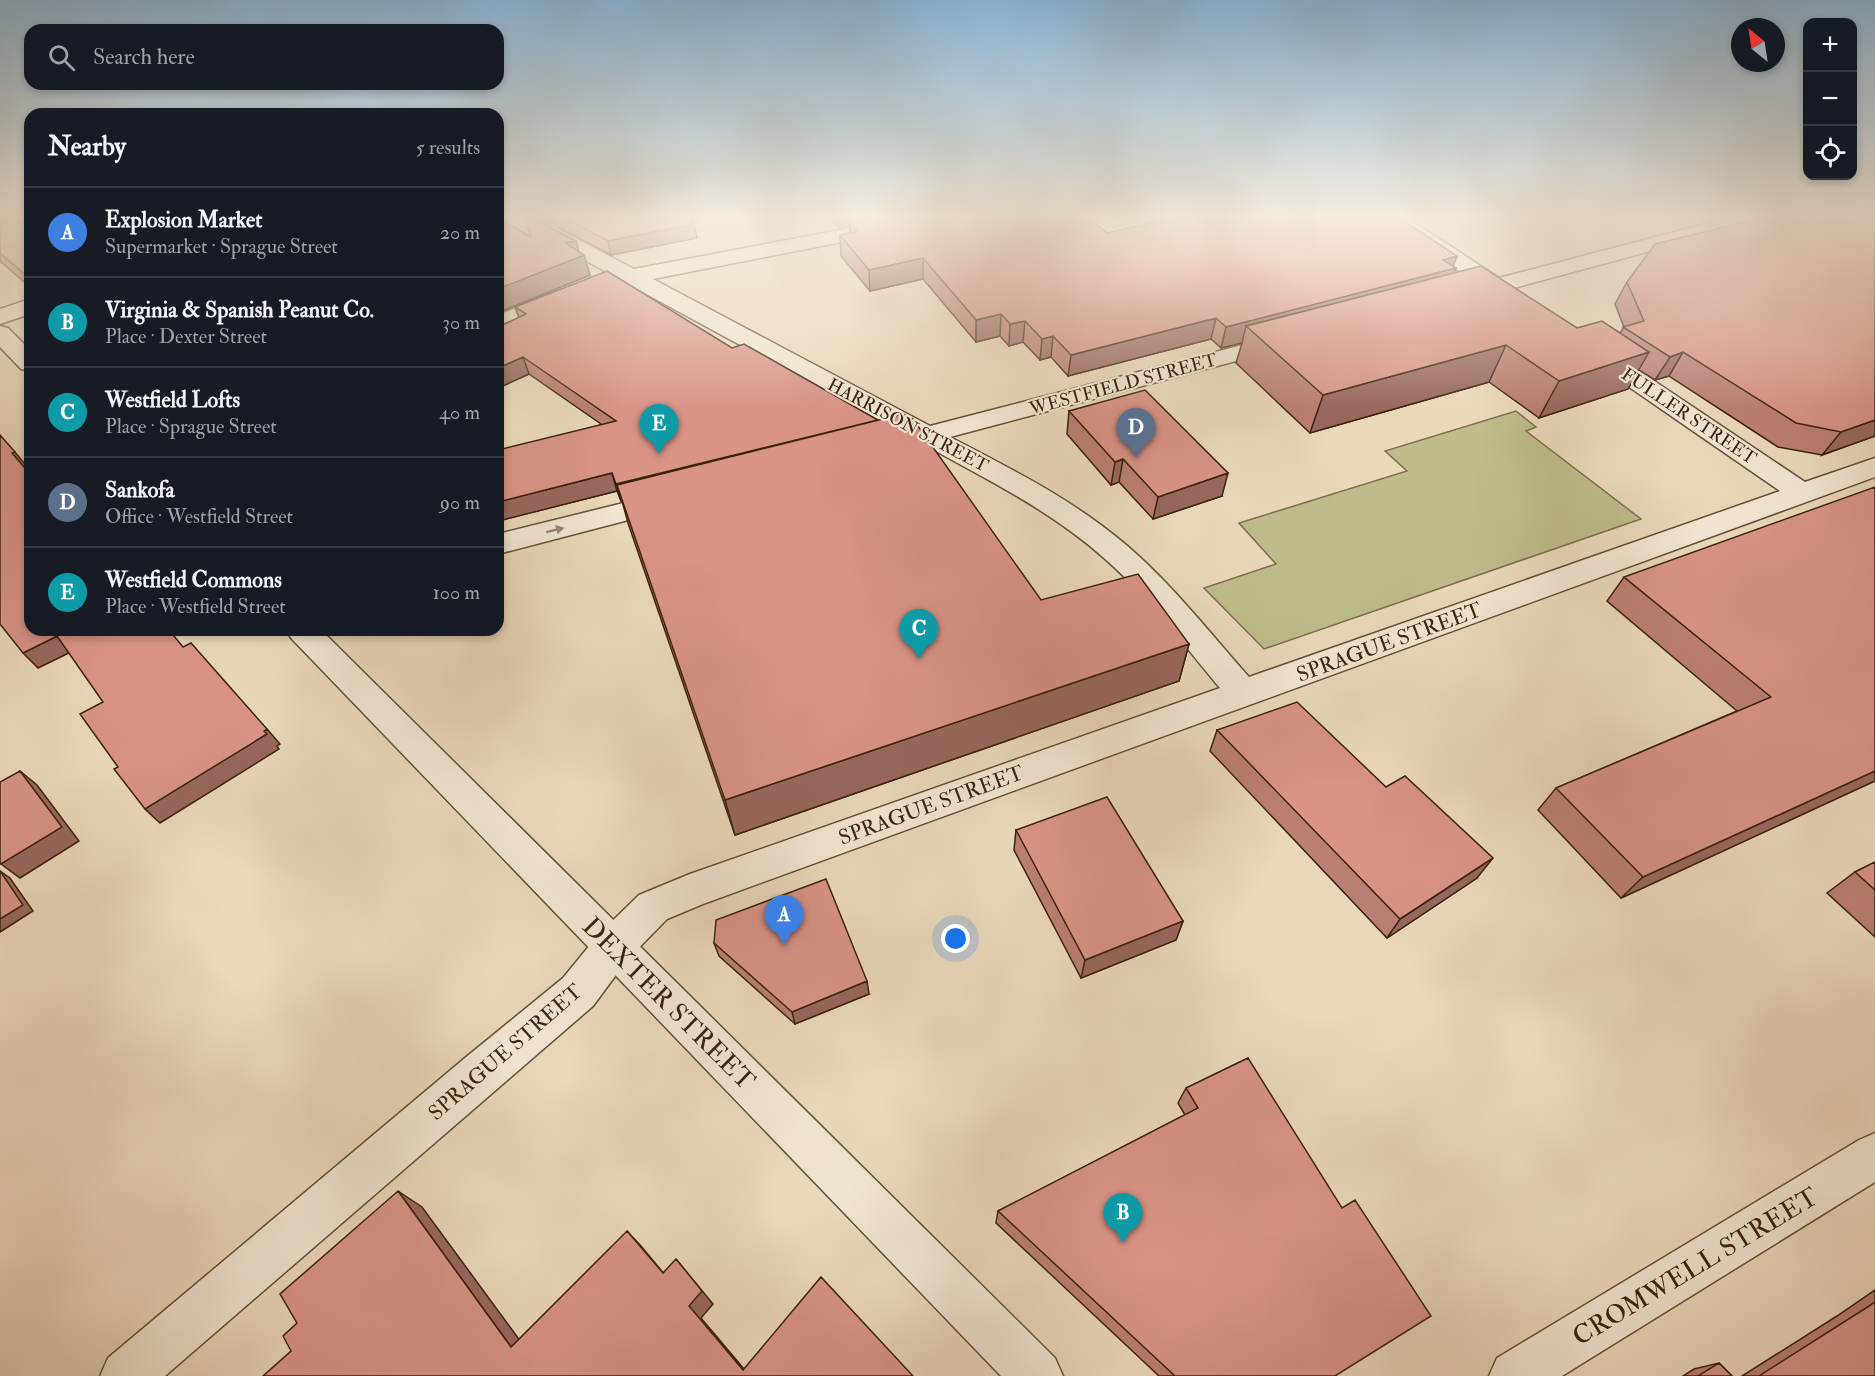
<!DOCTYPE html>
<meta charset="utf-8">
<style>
body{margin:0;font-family:"IM FELL Double Pica",serif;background:#20242c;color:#f1f3f6}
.controls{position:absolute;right:18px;top:18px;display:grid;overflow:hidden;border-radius:12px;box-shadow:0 3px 9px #0003}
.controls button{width:54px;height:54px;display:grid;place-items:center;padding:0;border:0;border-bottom:2px solid #363941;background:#171b24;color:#f1f3f6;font:30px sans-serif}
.compass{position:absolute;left:1731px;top:18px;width:54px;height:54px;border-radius:50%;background:#171b24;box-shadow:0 3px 9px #0003;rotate:330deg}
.you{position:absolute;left:956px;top:939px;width:21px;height:21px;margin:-15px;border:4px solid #fff;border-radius:50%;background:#1a73e8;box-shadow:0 0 0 9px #1a73e833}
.badge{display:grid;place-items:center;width:39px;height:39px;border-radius:50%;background:#7c3aed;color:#fff;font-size:20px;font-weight:700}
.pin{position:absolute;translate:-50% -50px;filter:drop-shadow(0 2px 3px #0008)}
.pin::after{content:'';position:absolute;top:32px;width:21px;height:18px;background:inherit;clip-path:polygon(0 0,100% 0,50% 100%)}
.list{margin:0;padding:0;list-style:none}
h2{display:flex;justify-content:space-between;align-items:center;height:78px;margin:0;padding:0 24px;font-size:26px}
h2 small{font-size:20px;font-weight:400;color:#9ea1a6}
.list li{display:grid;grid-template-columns:39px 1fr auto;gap:18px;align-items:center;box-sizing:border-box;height:90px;padding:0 24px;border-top:2px solid #363941}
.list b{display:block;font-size:22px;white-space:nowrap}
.list p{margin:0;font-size:20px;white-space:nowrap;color:#9ea1a6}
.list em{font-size:20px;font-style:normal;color:#9ea1a6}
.icon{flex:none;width:33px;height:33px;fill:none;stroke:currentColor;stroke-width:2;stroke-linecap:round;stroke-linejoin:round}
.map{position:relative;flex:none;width:1875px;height:1376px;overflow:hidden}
.search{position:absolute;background:#171b24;box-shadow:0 3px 9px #0003;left:24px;top:24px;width:480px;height:66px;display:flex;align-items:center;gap:15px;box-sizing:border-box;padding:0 21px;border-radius:18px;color:#9ea1a6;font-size:22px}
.panel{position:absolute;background:#171b24;box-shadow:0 3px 9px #0003;left:24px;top:108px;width:480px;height:528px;border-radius:18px}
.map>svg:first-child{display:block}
</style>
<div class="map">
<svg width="1875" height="1376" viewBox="0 0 1875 1376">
<rect width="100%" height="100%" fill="#ead8bb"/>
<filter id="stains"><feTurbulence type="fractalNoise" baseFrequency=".00333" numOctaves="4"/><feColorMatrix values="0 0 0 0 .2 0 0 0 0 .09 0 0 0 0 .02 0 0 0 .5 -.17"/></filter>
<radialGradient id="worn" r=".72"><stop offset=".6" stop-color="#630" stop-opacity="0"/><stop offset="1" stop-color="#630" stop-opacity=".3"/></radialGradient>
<!-- green -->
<path fill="#bebc8b" stroke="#7c704c" stroke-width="1.5" d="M1516,411L1536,427L1526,431L1641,519L1264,649L1204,588L1276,564L1239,523L1407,471L1385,451Z"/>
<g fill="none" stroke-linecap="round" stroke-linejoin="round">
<!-- minor casing -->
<g stroke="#665039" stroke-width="3">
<path id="minor" d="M514,219H539L634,269L898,219H939L936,223L929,225L653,279L930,426L1281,335L1289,337L1293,342L1289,347L950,437C1011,469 1072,499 1125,544C1171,583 1209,632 1249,677L1780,491L1587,358L1584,353L1587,348L1596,346L1605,348L1805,482L1875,458V477L703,904L667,919L627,960L593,1006L165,1376H100L108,1358L465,1058L563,978L599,934L639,895L690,874L1220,688C1183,644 1148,596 1104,558C1050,510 986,479 923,444L881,455L872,453L868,447L872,441L902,433L628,284L616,283L614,276L517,223Z
M1385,219H1409L1499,278L1724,219H1757L1754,223L1514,288L1519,294L1516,299C1502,302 1503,295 1492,294C1481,292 1471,302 1457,299L1454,294L1457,289L1478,284L1388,223Z
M558,291L566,293L569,298L566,303L498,330V315Z
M30,299V314L0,324V309Z
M668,492L678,495L682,501L678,507L498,554V534Z
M1875,1133V1182L1562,1376H1489L1497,1358L1859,1140Z"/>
</g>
<!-- tertiary casing -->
<g stroke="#665039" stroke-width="3">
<path id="tertiary" d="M0,326L8,328L30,350V371L21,369L0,347Z
M286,630H321L1055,1358L1063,1376H1001L291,638Z"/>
</g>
<!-- minor -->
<use href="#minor" fill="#f1e6d3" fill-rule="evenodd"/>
<!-- tertiary -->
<use href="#tertiary" fill="#f1e6d3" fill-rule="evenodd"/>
</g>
<!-- wall -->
<path fill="#bb7e74" stroke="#3a230e" stroke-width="1.5" d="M0,219H30V287L0,261Z
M498,219L530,236L576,241L578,251L590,275L502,311L498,309Z
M543,219H691L694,224L697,238L611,255Z
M831,219H1090L1107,233L1457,256L1453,266L1454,273L1577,328L1620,333L1624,327L1615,304L1627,282L1875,436L1822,455L1778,447L1669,376L1655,380L1639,370L1628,389L1539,418L1489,382L1310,433L1236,363L1242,343L1221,348L1211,339L1068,376L1051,357L1040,360L1023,342L1009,346L1000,336L976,342L923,279L870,291L841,256L840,235L850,233V226L839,228Z
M515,307L1041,600L1189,644L1179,681L735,835L628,523L622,501H621L617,491L498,521L601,424L529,374L498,388V327L519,318Z
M1069,411L1222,496L1153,519L1119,482L1111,485L1067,434Z
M1624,577L1875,781L1621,898L1538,810L1556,788L1737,711L1607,601Z
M1217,730L1477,878L1387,938L1210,751Z
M1016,830L1183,921L1176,940L1081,978L1014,850Z
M1875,862V937L1827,893L1855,872Z
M714,943L869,994L795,1024L719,956Z
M1248,1058L1335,1376H1159L996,1223L998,1211L1185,1115L1178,1103L1186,1088Z
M1875,1290V1376H1742L1837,1316Z
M1719,1363L1732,1376H1683L1694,1369Z"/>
<!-- shaded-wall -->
<path fill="#98675e" stroke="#3a230e" stroke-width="1.5" d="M838,219H887L849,223L850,226L839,228Z
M694,224L697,238L611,255L608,241Z
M576,241L580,257L584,255L590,275L502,311L498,300V289L565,243Z
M1457,256L1452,269L1456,268L1447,289L1246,326L1242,343L1221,348L1226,327Z
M923,258V279L870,291L869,270Z
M1001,314L1000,336L976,342V320Z
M1216,318L1211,339L1068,376L1071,355Z
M1025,321L1023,342L1009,346L1010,324Z
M1053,336L1051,357L1040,360L1042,339Z
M1506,345L1489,382L1310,433L1323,395Z
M1649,352L1628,389L1539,418L1559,381Z
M1683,352L1669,376L1655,380L1670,357Z
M523,357L529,374L498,388V368Z
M878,420L617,485L622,501H621L616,484Z
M1875,420V436L1822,455L1841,432Z
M15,452L28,468L25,469L12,453Z
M1123,459L1119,482L1111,485L1115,462Z
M612,473L617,491L498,521V502Z
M1228,473L1222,496L1153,519L1158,497Z
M57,636L71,652L38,668L23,653Z
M1189,644L1179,681L735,835L725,800Z
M267,729L280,744L277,746L279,749L160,823L145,809Z
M20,771L37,785L79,841L20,878L1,864Z
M1875,771V781L1621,898L1643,877Z
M1493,858L1477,878L1387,938L1400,919Z
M0,871L10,878L33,911L0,932Z
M1183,921L1176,940L1081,978L1085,960Z
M867,981L869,994L795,1024L792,1012Z
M398,1191L422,1207L532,1357L511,1347Z
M627,1231L641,1246L675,1287Z
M676,1259L713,1304L701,1318L750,1376L743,1370L689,1306Z"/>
<!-- building -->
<path fill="#d99387" stroke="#3a230e" stroke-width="1.5" d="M0,219H30V279L0,253Z
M498,219L531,237L525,219H534L576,241L565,243L584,255L498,289Z
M566,219H691L694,224L608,241Z
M869,219H1090L1107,233L1170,219H1401L1457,256L1443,260L1456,268L1226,327L1216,318L1071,355L1053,336L1042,339L1025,321L1010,324L1001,314L976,320L923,258L869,270L840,235L857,232L849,223Z
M1758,219H1875V420L1841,432L1796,423L1683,352L1670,357L1623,327L1644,321L1627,282L1655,244Z
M1481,266L1577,328L1602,321L1649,352L1559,381L1506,345L1323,395L1246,326Z
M607,271L732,348L744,344L878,420L616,484L612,473L498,502V450L616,421L523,357L498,368V327L526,314L515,307Z
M1145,390L1228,473L1158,497L1123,459L1115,462L1069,411Z
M903,414L913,419L1041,600L1138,574L1189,644L725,800L617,485Z
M0,435L15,452L12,453L30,474V630H169L183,647L191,643L267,729L264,731L267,734L145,809L114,769L118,767L80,714L103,702L57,636L23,653L0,624Z
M1875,487V771L1643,877L1556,788L1771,697L1624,577Z
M1297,702L1386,787L1405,776L1493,858L1400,919L1217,730Z
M20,771L62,827L1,864L0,862V782Z
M1107,797L1183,921L1085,960L1016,830Z
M1875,862V890L1855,872Z
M0,871L23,905L0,919Z
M826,879L867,981L792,1012L714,943L716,920Z
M1248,1058L1342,1208L1355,1200L1431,1316L1335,1376H1175L998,1211L1198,1108L1186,1088Z
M398,1191L511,1347L627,1231L663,1273L676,1259L702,1291L689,1306L743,1370L821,1277L913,1376H263L291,1351L283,1336L297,1323L280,1294Z
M1875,1302V1376H1759L1866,1308Z
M1719,1363L1732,1376H1698Z"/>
<!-- one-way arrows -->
<defs><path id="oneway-solid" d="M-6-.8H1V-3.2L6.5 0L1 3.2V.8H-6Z" transform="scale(1.5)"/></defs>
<use fill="#968470" href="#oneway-solid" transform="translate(555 530) rotate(-14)"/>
<!-- sky -->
<linearGradient id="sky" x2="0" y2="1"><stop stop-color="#8ab5d6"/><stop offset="0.53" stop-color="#f6ede0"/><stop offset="1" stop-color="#f6ede0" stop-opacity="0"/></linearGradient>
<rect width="1875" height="411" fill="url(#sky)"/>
<g text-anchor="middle" stroke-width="4.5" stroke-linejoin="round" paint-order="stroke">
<!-- far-street labels -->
<g font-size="18" fill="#3a230e" stroke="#f1e6d3">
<text transform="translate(1123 384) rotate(-15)" y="6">WESTFIELD STREET</text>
<text transform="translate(1689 416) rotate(34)" y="6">FULLER STREET</text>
<text transform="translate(908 425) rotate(28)" y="6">HARRISON STREET</text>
</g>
<!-- street labels -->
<g font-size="21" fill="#3a230e" stroke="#f1e6d3">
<text transform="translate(1389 642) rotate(-20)" y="7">SPRAGUE STREET</text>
<text transform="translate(931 805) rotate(-20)" y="7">SPRAGUE STREET</text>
<text transform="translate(505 1052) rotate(-41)" y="7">SPRAGUE STREET</text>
</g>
<!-- near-street labels -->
<g font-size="26" fill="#3a230e" stroke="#f1e6d3">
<text transform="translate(669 1003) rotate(45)" y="9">DEXTER STREET</text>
<text transform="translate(1695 1266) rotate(-31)" y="9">CROMWELL STREET</text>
</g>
</g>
<rect width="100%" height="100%" filter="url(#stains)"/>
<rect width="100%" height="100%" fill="url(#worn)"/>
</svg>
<div class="controls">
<button>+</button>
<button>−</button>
<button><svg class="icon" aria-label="locate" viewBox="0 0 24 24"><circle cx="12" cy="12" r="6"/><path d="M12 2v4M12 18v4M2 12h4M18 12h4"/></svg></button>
</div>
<svg class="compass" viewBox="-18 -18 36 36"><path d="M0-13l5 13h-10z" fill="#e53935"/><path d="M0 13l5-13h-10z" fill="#9ea1a6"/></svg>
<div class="you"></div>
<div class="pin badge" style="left:784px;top:945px;background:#3f7fe0">A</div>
<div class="pin badge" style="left:1123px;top:1243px;background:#0f9aa8">B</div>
<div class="pin badge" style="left:919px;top:659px;background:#0f9aa8">C</div>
<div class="pin badge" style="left:1136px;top:458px;background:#5c6f8a">D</div>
<div class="pin badge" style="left:659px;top:454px;background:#0f9aa8">E</div>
<div class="search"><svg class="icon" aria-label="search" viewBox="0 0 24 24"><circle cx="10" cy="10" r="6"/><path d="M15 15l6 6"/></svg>Search here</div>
<section class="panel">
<h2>Nearby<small>5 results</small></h2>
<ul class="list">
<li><span class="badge" style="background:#3f7fe0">A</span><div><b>Explosion Market</b><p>Supermarket · Sprague Street</p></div><em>20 m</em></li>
<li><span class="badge" style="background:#0f9aa8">B</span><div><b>Virginia &amp; Spanish Peanut Co.</b><p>Place · Dexter Street</p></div><em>30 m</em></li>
<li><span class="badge" style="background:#0f9aa8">C</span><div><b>Westfield Lofts</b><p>Place · Sprague Street</p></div><em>40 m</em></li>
<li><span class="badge" style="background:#5c6f8a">D</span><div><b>Sankofa</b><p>Office · Westfield Street</p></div><em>90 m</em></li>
<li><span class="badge" style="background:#0f9aa8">E</span><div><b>Westfield Commons</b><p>Place · Westfield Street</p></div><em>100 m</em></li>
</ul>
</section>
</div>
